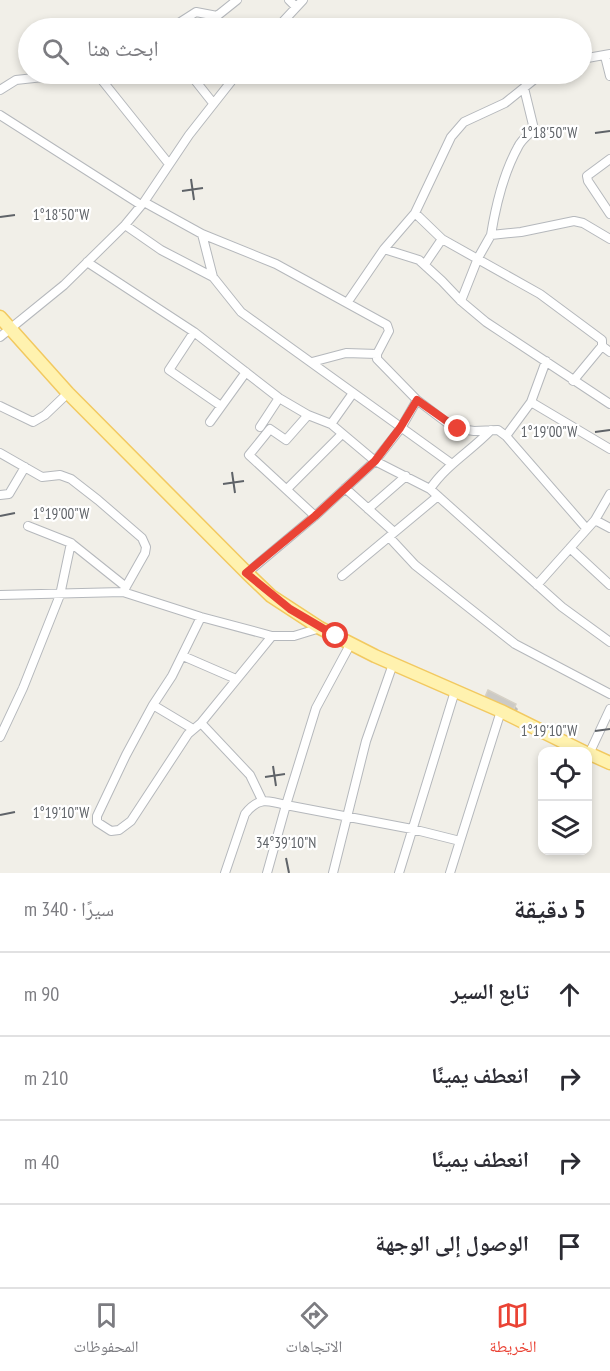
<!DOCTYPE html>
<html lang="ar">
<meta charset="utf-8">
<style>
body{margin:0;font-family:"PT Sans Narrow","Noto Naskh Arabic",sans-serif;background:#f2f2f3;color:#2b2b33;direction:rtl}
.controls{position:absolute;right:18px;bottom:18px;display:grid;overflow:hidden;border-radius:12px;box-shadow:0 3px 9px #0003}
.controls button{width:54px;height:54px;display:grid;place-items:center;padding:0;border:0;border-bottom:2px solid #e1e1e2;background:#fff;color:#2b2b33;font:30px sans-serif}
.stop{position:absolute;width:18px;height:18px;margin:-14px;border:4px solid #ea4335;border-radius:50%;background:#fff}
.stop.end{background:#ea4335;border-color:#fff;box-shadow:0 2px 6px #0008}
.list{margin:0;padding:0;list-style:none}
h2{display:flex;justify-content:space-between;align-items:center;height:78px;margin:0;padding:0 24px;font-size:26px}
h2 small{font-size:20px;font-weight:400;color:#7c7c81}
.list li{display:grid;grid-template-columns:39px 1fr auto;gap:18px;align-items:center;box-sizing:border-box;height:84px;padding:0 24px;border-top:2px solid #e1e1e2}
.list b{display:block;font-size:22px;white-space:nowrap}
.list em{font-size:20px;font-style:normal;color:#7c7c81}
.icon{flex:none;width:33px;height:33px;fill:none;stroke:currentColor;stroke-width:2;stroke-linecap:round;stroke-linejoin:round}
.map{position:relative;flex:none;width:610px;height:873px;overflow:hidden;direction:ltr}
.search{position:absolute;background:#fff;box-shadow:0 3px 9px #0003;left:18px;right:18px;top:18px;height:66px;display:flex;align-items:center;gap:15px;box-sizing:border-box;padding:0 21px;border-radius:33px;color:#7c7c81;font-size:22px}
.sheet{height:414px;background:#fff}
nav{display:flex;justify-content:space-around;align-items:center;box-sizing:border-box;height:84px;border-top:2px solid #e1e1e2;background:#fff;font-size:16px;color:#7c7c81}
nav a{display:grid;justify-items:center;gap:3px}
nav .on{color:#ea4335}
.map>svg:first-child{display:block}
</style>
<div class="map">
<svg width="610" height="873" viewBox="0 0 610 873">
<rect width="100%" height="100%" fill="#f1efe8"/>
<!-- shadow -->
<path fill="#0003" d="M489,692L515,706L518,709L516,713L490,700L487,697Z"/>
<!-- building -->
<path fill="#cccac5" stroke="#d6d1c6" stroke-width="1.5" d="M488,690L516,704L513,711L485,697Z"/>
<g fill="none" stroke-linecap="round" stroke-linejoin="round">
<!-- minor casing -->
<g stroke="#b5b8bc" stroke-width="10">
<path id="minor" d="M289,0L296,7
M171,28L196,12L217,16L237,0
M277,28L303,0
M605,56L610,76
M582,59L610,54
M97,74L169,164
M190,74L213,103
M0,90L16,80L70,74
M0,115L141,205
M610,159L587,176L588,181L610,214
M144,202L202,234L276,264L387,325L389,331L377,354V359L417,400L401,428L375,461L315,516L247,573
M415,213L442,239L540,294L602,340V346
M125,225L161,250L213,277L241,312L452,464
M202,234L213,277
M491,235C496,204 503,174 518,147C521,140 529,134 534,129L524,88
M384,249L415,213L451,137L464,122L505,103L541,74
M87,262L194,332L279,398L308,415L331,424L375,461L430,489L562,607L610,642
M425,264L442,239
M461,301L478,258L491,235L521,232L574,221L583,223L610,239
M347,303L384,249L419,260L442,281L461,301L486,322L610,404
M194,332L169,370L221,406
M0,337L64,285L125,225L144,202L189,135L237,74
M312,362L346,353L377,354
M573,381L602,346L610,352
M417,400L454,428L474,431L498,430L506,436L586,528
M531,402L610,449
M0,406L33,422L45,415L68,393
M308,415L286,440L270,429L249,455L315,516
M210,422L246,372
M331,424L353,393
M260,427L279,398
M506,436L531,402L546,361
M0,453L42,477L60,475L71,479L98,500L142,538L146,547L145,553L123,592
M345,488L394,532
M287,489L342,434
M430,489C446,465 471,451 491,430
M0,495L9,494L25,467
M368,509L406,476
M595,520L610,528
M28,526L71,543L126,587
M389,537L415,565L515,644L610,694
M570,548L610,585
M342,576L438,496
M537,585L595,520L610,494
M0,595L123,592L201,617L272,636
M201,617L172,676L153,705L126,755L97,816V822L111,831L119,830L131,821L188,734L201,723L272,636H294L320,628
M351,643L316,708L286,805L412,829L460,841L450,873
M183,656L236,679
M153,705L193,729
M201,723L250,775L262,800
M0,737L23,688L60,595L71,543
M589,754L610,709
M460,841L501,711
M225,873L245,814C258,797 268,800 286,805L267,873
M333,873L366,741L393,664
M399,873L455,691"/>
</g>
<!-- primary casing -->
<g stroke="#f2c960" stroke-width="15">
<path id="primary" d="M0,317L68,393L247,573L271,596L320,628L375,656L501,711L584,752
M588,753L610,763"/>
</g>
<!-- minor -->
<use href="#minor" stroke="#fff" stroke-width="8"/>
<!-- primary -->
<use href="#primary" stroke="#fff2af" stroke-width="12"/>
</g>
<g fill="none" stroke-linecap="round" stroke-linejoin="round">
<!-- route -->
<path stroke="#ea4335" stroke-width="8" d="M336,636L290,609L246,573L315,516L375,461L400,428L417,400L458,429"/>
</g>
<!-- ticks -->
<path fill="none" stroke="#5f6368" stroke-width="2" d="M595,133L610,131M191,179L194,200M182,191L203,188M0,217L15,215M595,432L610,430M232,472L235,493M223,484L244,481M0,516L15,513M595,731L610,729M273,766L276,786M265,777L285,774M0,815L15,812M286,858L289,873"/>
<g font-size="15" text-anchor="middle" fill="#5f6368" stroke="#fff" stroke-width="4.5" stroke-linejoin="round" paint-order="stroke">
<text x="549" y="138">1°18'50"W</text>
<text x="61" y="220">1°18'50"W</text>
<text x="549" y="437">1°19'00"W</text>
<text x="61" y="519">1°19'00"W</text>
<text x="549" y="736">1°19'10"W</text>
<text x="61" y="818">1°19'10"W</text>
<text x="286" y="848">34°39'10"N</text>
</g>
</svg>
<div class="controls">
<button><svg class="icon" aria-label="locate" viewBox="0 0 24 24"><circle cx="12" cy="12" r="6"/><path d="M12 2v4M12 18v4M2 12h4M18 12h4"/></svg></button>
<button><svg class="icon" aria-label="layers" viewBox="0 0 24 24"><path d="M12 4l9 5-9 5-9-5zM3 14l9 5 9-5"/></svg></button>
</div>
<div class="stop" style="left:336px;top:636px"></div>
<div class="stop end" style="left:458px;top:429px"></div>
<div class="search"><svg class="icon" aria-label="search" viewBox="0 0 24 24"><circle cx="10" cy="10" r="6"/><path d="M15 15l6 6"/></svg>ابحث هنا</div>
</div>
<section class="sheet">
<h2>5 دقيقة<small>سيرًا · 340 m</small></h2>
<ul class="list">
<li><svg class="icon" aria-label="ahead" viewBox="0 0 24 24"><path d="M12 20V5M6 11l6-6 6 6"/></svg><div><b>تابع السير</b></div><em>90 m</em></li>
<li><svg class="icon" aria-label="right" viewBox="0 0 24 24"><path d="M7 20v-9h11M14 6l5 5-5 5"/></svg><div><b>انعطف يمينًا</b></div><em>210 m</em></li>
<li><svg class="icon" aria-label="right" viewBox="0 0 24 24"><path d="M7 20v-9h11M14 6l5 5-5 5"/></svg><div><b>انعطف يمينًا</b></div><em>40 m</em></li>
<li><svg class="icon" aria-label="arrive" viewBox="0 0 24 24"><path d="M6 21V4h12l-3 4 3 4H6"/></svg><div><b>الوصول إلى الوجهة</b></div></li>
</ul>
</section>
<nav>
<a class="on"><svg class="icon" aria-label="map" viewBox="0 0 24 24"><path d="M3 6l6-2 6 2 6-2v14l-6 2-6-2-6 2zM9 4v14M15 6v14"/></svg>الخريطة</a>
<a><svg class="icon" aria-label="directions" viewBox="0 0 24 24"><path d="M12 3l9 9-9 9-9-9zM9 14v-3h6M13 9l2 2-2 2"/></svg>الاتجاهات</a>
<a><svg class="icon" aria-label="saved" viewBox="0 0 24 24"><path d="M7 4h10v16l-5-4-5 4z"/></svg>المحفوظات</a>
</nav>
